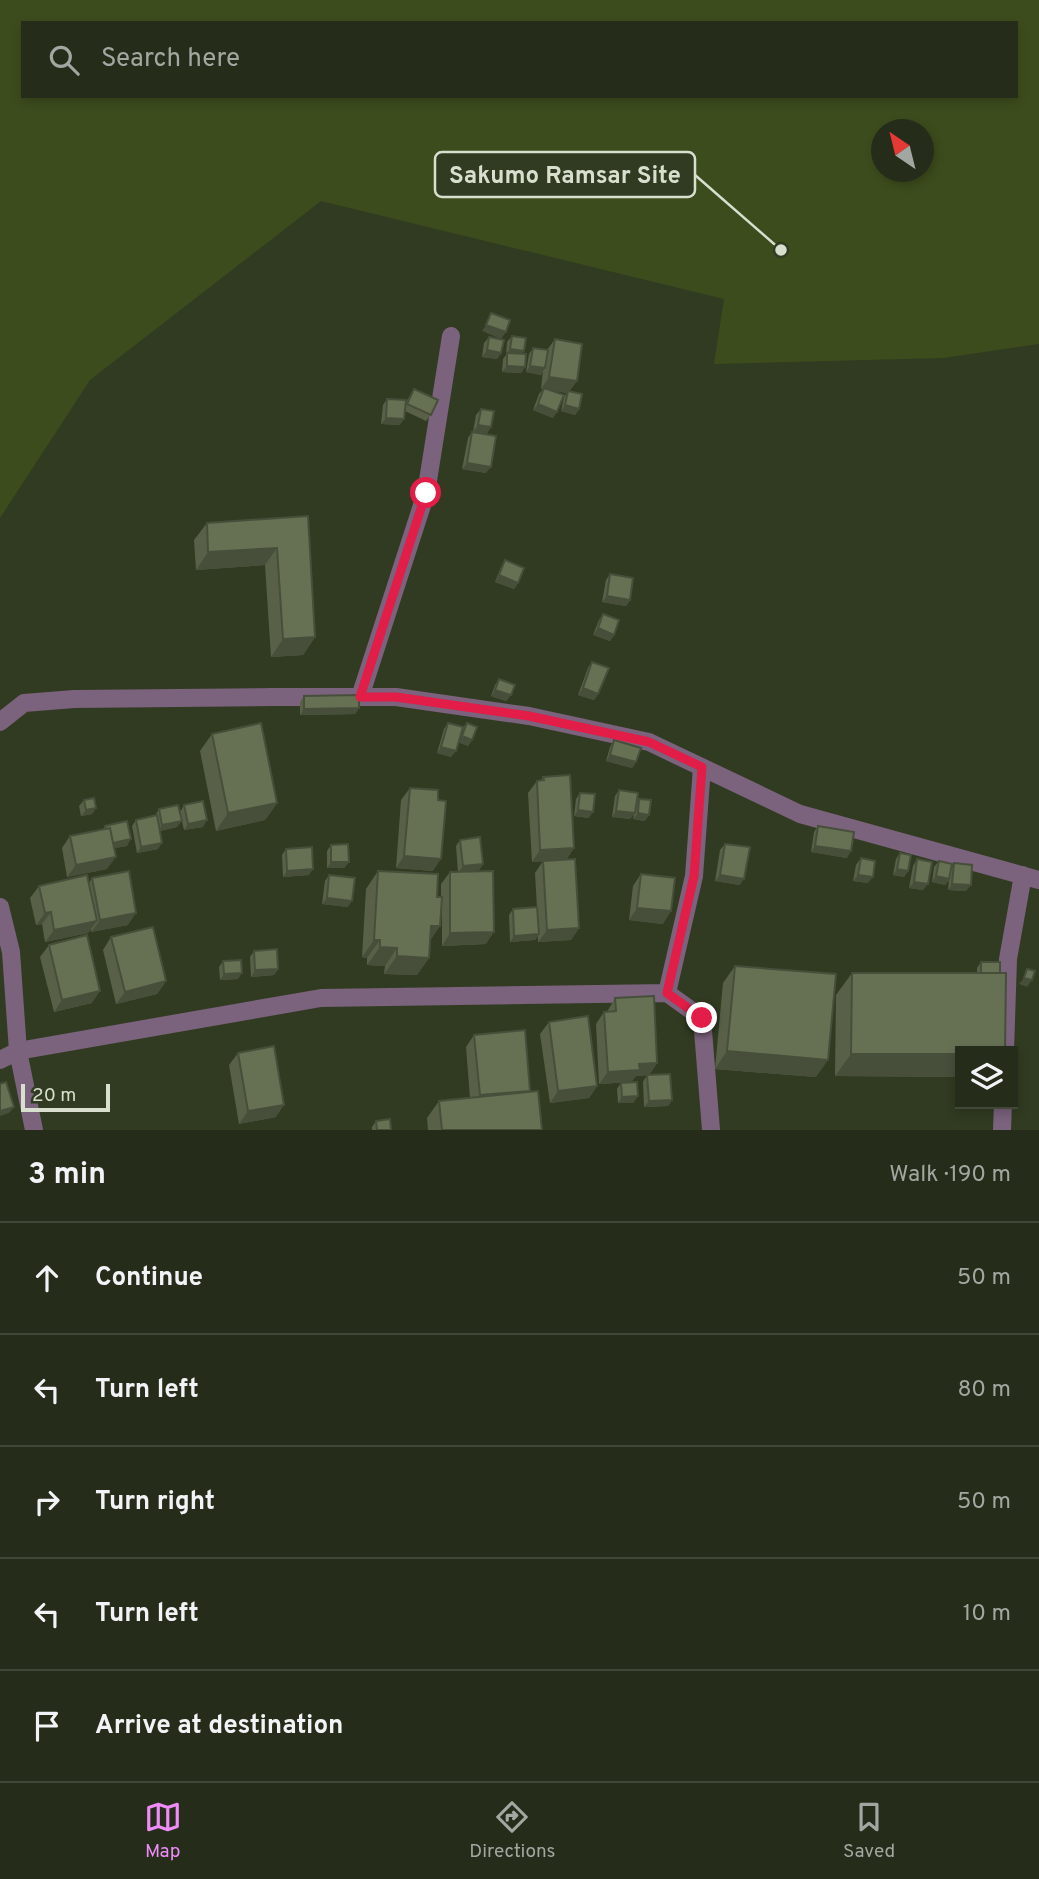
<!DOCTYPE html>
<meta charset="utf-8">
<style>
body{margin:0;font-family:Overpass,sans-serif;background:#2d3422;color:#f1f3f6}
.controls{position:absolute;right:21px;bottom:21px;display:grid;overflow:hidden;border-radius:0px;box-shadow:0 4px 10px #0003}
.controls button{width:63px;height:63px;display:grid;place-items:center;padding:0;border:0;border-bottom:2px solid #424838;background:#252c19;color:#f1f3f6;font:35px sans-serif}
.compass{position:absolute;left:871px;top:119px;width:63px;height:63px;border-radius:50%;background:#252c19;box-shadow:0 4px 10px #0003;rotate:325deg}
.scale{position:absolute;left:21px;bottom:18px;width:89px;box-sizing:border-box;padding-left:7px;border:4px solid #d8dfcf;border-top:0;font-size:19px;line-height:24px;white-space:nowrap;color:#d8dfcf;-webkit-text-stroke:5px #313b21;paint-order:stroke}
.stop{position:absolute;width:21px;height:21px;margin:-16px;border:5px solid #e11d48;border-radius:50%;background:#fff}
.stop.end{background:#e11d48;border-color:#fff;box-shadow:0 2px 7px #0008}
.list{margin:0;padding:0;list-style:none}
h2{display:flex;justify-content:space-between;align-items:center;height:91px;margin:0;padding:0 28px;font-size:30px}
h2 small{font-size:23px;font-weight:400;color:#a3a7a2}
.list li{display:grid;grid-template-columns:46px 1fr auto;gap:21px;align-items:center;box-sizing:border-box;height:112px;padding:0 28px;border-top:2px solid #424838}
.list b{display:block;font-size:26px;white-space:nowrap}
.list em{font-size:23px;font-style:normal;color:#a3a7a2}
.icon{flex:none;width:38px;height:38px;fill:none;stroke:currentColor;stroke-width:2;stroke-linecap:round;stroke-linejoin:round}
.map{position:relative;flex:none;width:1039px;height:1130px;overflow:hidden}
.search{position:absolute;background:#252c19;box-shadow:0 4px 10px #0003;left:21px;right:21px;top:21px;height:77px;display:flex;align-items:center;gap:18px;box-sizing:border-box;padding:0 24px;border-radius:0px;color:#a3a7a2;font-size:26px}
.sheet{height:651px;background:#252c19}
nav{display:flex;justify-content:space-around;align-items:center;box-sizing:border-box;height:98px;border-top:2px solid #424838;background:#252c19;font-size:19px;color:#a3a7a2}
nav a{display:grid;justify-items:center;gap:4px}
nav .on{color:#ee8cf8}
.map>svg:first-child{display:block}
</style>
<div class="map">
<svg width="1039" height="1130" viewBox="0 0 1039 1130">
<rect width="100%" height="100%" fill="#313b21"/>
<!-- green -->
<path fill="#3d4c1d" fill-rule="evenodd" d="M0,0H1039V344L943,358L714,364L724,299L321,201L90,380L0,518ZM23,23H1016V96H23ZM881,130H923V172H881Z"/>
<g fill="none" stroke-linecap="round" stroke-linejoin="round">
<!-- minor -->
<path stroke="#7b627d" stroke-width="18" d="M360,697L426,493L451,336
M0,722L24,703L74,699L273,697H396L529,716L649,742L800,814L1039,880
M0,907L11,952L18,1051L34,1130
M667,993L694,876L702,767
M1005,1051L1008,959L1023,875
M0,1060L18,1051L321,998L667,993L702,1018L711,1130
M1002,1130L1003,1104"/>
</g>
<!-- wall -->
<path fill="#586148" d="M512,336L522,354L525,367L521,373L502,372L503,359L506,355L507,342Z
M489,337L501,353L497,359L482,357L484,343Z
M555,339L577,381L569,391L579,409L575,415L561,411L564,397L567,393L551,390L553,418L533,410L539,394L543,389H541L543,371L541,375L526,372L529,354L533,348L547,350Z
M414,389L431,415L426,421L405,411L400,425L381,424L383,405L387,399L405,404Z
M481,409L487,434L473,432L476,415Z
M472,432L486,473L462,469L468,438Z
M308,516L315,637L303,655L271,657L265,565L196,570L194,540L207,523Z
M505,560L518,583L514,589L495,582L501,567Z
M610,574L630,600L626,606L602,602L606,580Z
M603,614L614,635L610,641L593,635L599,620Z
M592,662L598,694L594,700L578,695L588,668Z
M499,679L511,695L506,701L491,696L495,685Z
M304,696L359,708L355,714L300,715V702Z
M448,723L462,729L467,723L472,740L468,746L458,742L451,757L437,753L444,729Z
M212,734L277,803L265,820L216,831L200,751Z
M614,740L636,762L632,768L606,761L610,747Z
M543,777L574,848L566,860L579,928L571,940L538,942V936L535,940L510,942L509,915L513,909L537,908L535,873L543,861L532,862L528,793L537,781L541,780Z
M410,788L433,871L396,868L401,800Z
M619,790L636,803L639,799L645,821L633,819L634,814L630,819L612,817L615,796Z
M580,793L589,818L574,816L576,799Z
M84,800L96,808L92,814L81,816L79,806Z
M184,805L203,827L184,830L180,813L177,827L160,831L158,849L137,853L132,826L136,820L155,816L159,809L180,812Z
M105,826L127,846L114,848L107,869L67,877L62,848L70,836L103,830Z
M818,826L847,858L811,852L814,832Z
M460,840L483,864L479,870L463,872L486,944L442,946V899L440,926L430,940L429,958L417,975L384,974L385,966L367,965V958L362,957L366,889L378,871L437,897H441V884L450,872H458L456,846Z
M725,844L740,885L715,881L720,850Z
M331,845L349,862L344,868H327V851Z
M286,849L309,875L283,877L282,855Z
M900,853L908,871L904,877L893,875L896,859Z
M861,858L868,883L853,881L856,865Z
M917,859L923,890L909,888L913,866Z
M939,861L952,867L954,863L966,891L948,890L949,880L945,885L932,882L934,867Z
M641,874L663,924L629,920L633,886Z
M329,875L348,907L322,904L325,881Z
M92,878L128,925L91,932V929L88,933L45,942L42,924L36,925L30,898L39,886L89,883Z
M111,937L166,981L157,994L116,1004L103,950Z
M49,945L92,1003L54,1012L40,957Z
M254,951L278,969L274,975L251,977L250,957Z
M223,961L238,979L220,980L219,967Z
M981,962L1000,973L960,1051V1077L835,1076L836,995L852,973H977V968Z
M735,966L816,1077L715,1069L723,983Z
M615,998L657,1063L649,1075L636,1076L631,1082L599,1084L596,1024L604,1012H607Z
M549,1022L597,1086L589,1098L550,1103L540,1034Z
M474,1035L530,1091L529,1092L542,1130H428L427,1118L439,1101L470,1098L466,1047Z
M238,1053L276,1117L239,1124L229,1065Z
M647,1075L672,1100L668,1106L644,1107L643,1082Z
M621,1083L638,1096L633,1103H618L617,1089Z
M376,1121L391,1130H372V1127Z"/>
<!-- shaded-wall -->
<path fill="#474f3b" d="M486,325L506,332L501,339L482,331Z
M510,349L524,351L520,357L507,353L505,355Z
M487,350L501,353L497,359L482,357Z
M507,366L525,367L521,373L502,372Z
M530,366L545,368L541,375L526,372Z
M549,377L577,381L568,393L541,389Z
M538,404L557,412L553,418L533,410Z
M565,405L579,409L575,415L561,411Z
M386,418L404,419L400,425L381,424Z
M478,425L491,427L487,434L473,432Z
M467,463L491,467L486,473L462,469Z
M277,548L265,565L196,570L208,552Z
M499,575L518,583L514,589L495,582Z
M607,596L630,600L626,606L602,602Z
M598,628L614,635L610,641L593,635Z
M315,637L303,655L271,657L283,639Z
M583,688L598,694L594,700L578,695Z
M495,690L511,695L506,701L491,696Z
M359,708L355,714L300,715L304,709Z
M462,736L472,740L468,746L457,742Z
M441,747L456,751L451,757L437,753Z
M610,755L636,762L632,768L606,761Z
M277,803L265,820L216,831L228,813Z
M96,808L92,814L81,816L86,810Z
M578,810L593,812L589,818L574,816Z
M616,811L635,813L630,819L612,817Z
M638,813L649,815L645,821L633,819Z
M207,820L203,827L184,830L188,824Z
M182,821L177,827L158,831L162,825Z
M131,839L127,846L105,850L109,844Z
M162,843L158,849L137,853L141,847Z
M815,846L851,851L847,858L811,852Z
M574,848L566,860L532,862L540,850Z
M404,856L441,859L433,871L396,868Z
M116,857L107,869L67,877L76,865Z
M331,862H349L344,868H327Z
M483,864L479,870L458,873L463,866Z
M313,869L309,875L283,877L287,871Z
M897,869L908,871L904,877L893,875Z
M720,875L744,879L740,885L715,881Z
M858,875L873,877L868,883L853,881Z
M936,876L949,879L945,885L932,882Z
M914,882L928,884L923,890L909,888Z
M952,884L971,885L966,891L948,890Z
M327,898L352,901L348,907L322,904Z
M637,908L671,911L663,924L629,920Z
M51,912L42,924L36,925L45,913Z
M136,913L128,925L91,932L100,920Z
M97,921L88,933L45,942L54,930Z
M431,926H440L428,944Z
M579,928L571,940L538,942L547,930Z
M494,932L486,944L442,946L450,933Z
M539,934L535,940L510,942L514,936Z
M374,940H380L367,958L362,957Z
M380,947L397,948L385,966L367,965Z
M397,956L429,958L417,975L384,974Z
M278,969L274,975L251,977L255,970Z
M242,973L238,979L220,980L224,974Z
M1024,978L1032,980L1027,987L1019,984Z
M166,981L157,994L116,1004L125,992Z
M100,991L92,1003L54,1012L62,1000Z
M727,1051L828,1060L816,1077L715,1069Z
M851,1054H960V1077L835,1076Z
M657,1063L649,1075L636,1076L631,1082L599,1084L608,1072L639,1064Z
M597,1086L589,1098L550,1103L558,1091Z
M638,1096L633,1103H618L622,1097Z
M672,1100L668,1106L644,1107L649,1101Z
M284,1105L276,1117L239,1124L248,1111Z
M14,1107L9,1113L0,1116V1111Z"/>
<!-- building -->
<path fill="#667154" stroke="#474f3b" stroke-width="2" d="M491,313L510,320L506,332L486,325Z
M512,336L526,338L524,351L510,349Z
M489,337L504,340L501,353L487,350Z
M555,339L582,344L577,381L549,377Z
M533,348L548,350L545,368L530,366Z
M507,353L526,354L525,367L507,366Z
M544,388L564,395L557,412L538,404Z
M414,389L438,400L431,415L407,404Z
M568,391L582,394L579,409L565,405Z
M387,399L406,400L404,419L386,418Z
M481,409L494,411L491,427L478,425Z
M472,432L496,436L491,467L467,463Z
M308,516L315,637L283,639L277,548L208,552L207,523Z
M505,560L524,568L518,583L499,575Z
M610,574L633,578L630,600L607,596Z
M603,614L619,620L614,635L598,628Z
M592,662L609,668L598,694L583,688Z
M499,679L515,685L511,695L495,690Z
M359,695V708L304,709V696Z
M261,723L277,803L228,813L212,734Z
M448,723L463,727L456,751L441,747Z
M467,723L477,727L472,740L462,736Z
M614,740L641,748L636,762L610,755Z
M570,775L574,848L540,850L537,781L544,780L543,777Z
M410,788L438,790V800L446,801L441,859L404,856Z
M619,790L638,793L635,813L616,811Z
M580,793L595,794L593,812L578,810Z
M94,798L96,808L86,810L84,800Z
M639,799L651,800L649,815L638,813Z
M203,801L207,820L188,824L184,805Z
M178,805L182,821L162,825L159,809Z
M157,815L162,843L141,847L136,820Z
M127,821L131,839L113,843L110,828L106,829L105,826Z
M818,826L854,832L851,851L815,846Z
M110,828L116,857L76,865L70,836Z
M480,837L483,864L463,866L460,840Z
M348,844L349,862H331V845Z
M725,844L750,847L744,879L720,875Z
M312,847L313,869L287,871L286,849Z
M900,853L911,855L908,871L897,869Z
M861,858L875,861L873,877L858,875Z
M575,859L579,928L547,930L543,861Z
M917,859L932,862L928,884L914,882Z
M939,861L952,864L949,879L936,876Z
M954,863L972,865L971,885L952,884Z
M129,871L136,913L100,920L92,878Z
M378,871L438,874L437,897H442L440,926H431L429,958L397,956V948L380,947V940H374Z
M493,871L494,932L450,933V872Z
M641,874L675,878L671,911L637,908Z
M87,875L97,921L54,930L51,912L45,913L39,886Z
M329,875L355,878L352,901L327,898Z
M537,907L539,934L514,936L513,909Z
M153,927L166,981L125,992L111,937Z
M87,935L100,991L62,1000L49,945Z
M277,949L278,969L255,970L254,951Z
M241,960L242,973L224,974L223,961Z
M981,962H1000V973H981Z
M735,966L836,974L828,1060L727,1051Z
M1027,969L1035,971L1032,980L1024,978Z
M852,973H1006L1005,1051H960V1054H851Z
M654,996L657,1063L639,1064L640,1070L608,1072L604,1012L616,1011L615,998Z
M588,1016L597,1086L558,1091L549,1022Z
M525,1030L530,1091L480,1095L474,1035Z
M274,1046L284,1105L248,1111L238,1053Z
M670,1074L672,1100L649,1101L647,1075Z
M6,1082L14,1107L0,1111V1084Z
M637,1082L638,1096L622,1097L621,1083Z
M538,1091L542,1130H442L439,1101Z
M390,1119L391,1130H377L376,1121Z"/>
<g fill="none" stroke-linecap="round" stroke-linejoin="round">
<!-- route -->
<path stroke="#e11d48" stroke-width="9" d="M426,493L360,697H396L529,716L649,742L702,767L694,876L667,993L702,1018"/>
</g>
<!-- callouts -->
<path fill="none" stroke="#d8dfcf" stroke-width="2.5" d="M781 250L695 175"/>
<circle fill="#d8dfcf" stroke="#313b21" stroke-width="2.5" cx="781" cy="250" r="7"/>
<rect fill="#313b21" stroke="#d8dfcf" stroke-width="2.5" x="435" y="152" width="260" height="45" rx="7"/>
<g font-size="24" text-anchor="middle" font-weight="bold" fill="#d8dfcf">
<text x="565" y="183">Sakumo Ramsar Site</text>
</g>
</svg>
<div class="controls">
<button><svg class="icon" aria-label="layers" viewBox="0 0 24 24"><path d="M12 4l9 5-9 5-9-5zM3 14l9 5 9-5"/></svg></button>
</div>
<svg class="compass" viewBox="-18 -18 36 36"><path d="M0-13l5 13h-10z" fill="#e53935"/><path d="M0 13l5-13h-10z" fill="#a3a7a2"/></svg>
<div class="scale">20 m</div>
<div class="stop" style="left:426px;top:493px"></div>
<div class="stop end" style="left:702px;top:1018px"></div>
<div class="search"><svg class="icon" aria-label="search" viewBox="0 0 24 24"><circle cx="10" cy="10" r="6"/><path d="M15 15l6 6"/></svg>Search here</div>
</div>
<section class="sheet">
<h2>3 min<small>Walk · 190 m</small></h2>
<ul class="list">
<li><svg class="icon" aria-label="ahead" viewBox="0 0 24 24"><path d="M12 20V5M6 11l6-6 6 6"/></svg><div><b>Continue</b></div><em>50 m</em></li>
<li><svg class="icon" aria-label="left" viewBox="0 0 24 24"><path d="M17 20v-9H6M10 6l-5 5 5 5"/></svg><div><b>Turn left</b></div><em>80 m</em></li>
<li><svg class="icon" aria-label="right" viewBox="0 0 24 24"><path d="M7 20v-9h11M14 6l5 5-5 5"/></svg><div><b>Turn right</b></div><em>50 m</em></li>
<li><svg class="icon" aria-label="left" viewBox="0 0 24 24"><path d="M17 20v-9H6M10 6l-5 5 5 5"/></svg><div><b>Turn left</b></div><em>10 m</em></li>
<li><svg class="icon" aria-label="arrive" viewBox="0 0 24 24"><path d="M6 21V4h12l-3 4 3 4H6"/></svg><div><b>Arrive at destination</b></div></li>
</ul>
</section>
<nav>
<a class="on"><svg class="icon" aria-label="map" viewBox="0 0 24 24"><path d="M3 6l6-2 6 2 6-2v14l-6 2-6-2-6 2zM9 4v14M15 6v14"/></svg>Map</a>
<a><svg class="icon" aria-label="directions" viewBox="0 0 24 24"><path d="M12 3l9 9-9 9-9-9zM9 14v-3h6M13 9l2 2-2 2"/></svg>Directions</a>
<a><svg class="icon" aria-label="saved" viewBox="0 0 24 24"><path d="M7 4h10v16l-5-4-5 4z"/></svg>Saved</a>
</nav>
